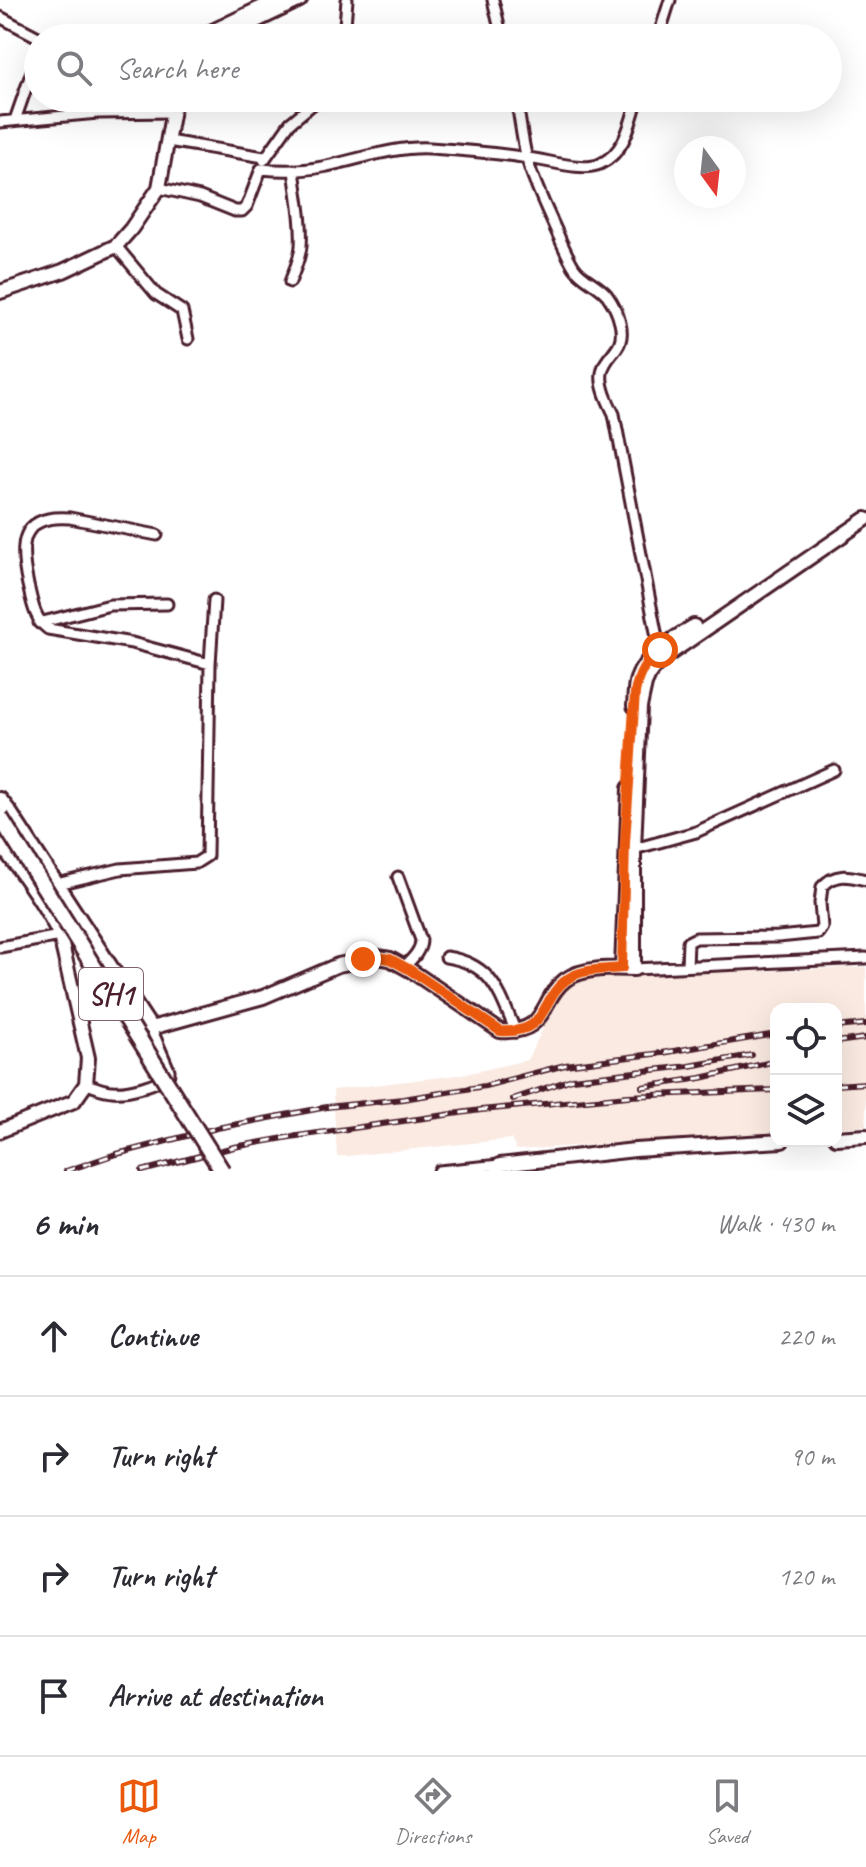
<!DOCTYPE html>
<meta charset="utf-8">
<style>
body{margin:0;font-family:Caveat,sans-serif;background:#f7f7f7;color:#2b2b33}
.controls{position:absolute;right:24px;bottom:24px;display:grid;overflow:hidden;border-radius:16px;box-shadow:0 8px 32px #0002}
.controls button{width:72px;height:72px;display:grid;place-items:center;padding:0;border:0;border-bottom:2px solid #e1e1e2;background:#fff;color:#2b2b33;font:40px sans-serif}
.compass{position:absolute;left:674px;top:136px;width:72px;height:72px;border-radius:50%;background:#fff;box-shadow:0 8px 32px #0002;rotate:165deg}
.stop{position:absolute;width:24px;height:24px;margin:-18px;border:6px solid #ea580c;border-radius:50%;background:#fff}
.stop.end{background:#ea580c;border-color:#fff;box-shadow:0 2px 8px #0008}
.list{margin:0;padding:0;list-style:none}
h2{display:flex;justify-content:space-between;align-items:center;height:104px;margin:0;padding:0 32px;font-size:34px}
h2 small{font-size:26px;font-weight:400;color:#7c7c81}
.list li{display:grid;grid-template-columns:52px 1fr auto;gap:24px;align-items:center;box-sizing:border-box;height:120px;padding:0 32px;border-top:2px solid #e1e1e2}
.list b{display:block;font-size:30px;white-space:nowrap}
.list em{font-size:26px;font-style:normal;color:#7c7c81}
.icon{flex:none;width:44px;height:44px;fill:none;stroke:currentColor;stroke-width:2;stroke-linecap:round;stroke-linejoin:round}
.map{position:relative;flex:none;width:866px;height:1171px;overflow:hidden}
.search{position:absolute;background:#fff;box-shadow:0 8px 32px #0002;left:24px;right:24px;top:24px;height:88px;display:flex;align-items:center;gap:20px;box-sizing:border-box;padding:0 28px;border-radius:44px;color:#7c7c81;font-size:30px}
.sheet{height:584px;background:#fff}
nav{display:flex;justify-content:space-around;align-items:center;box-sizing:border-box;height:112px;border-top:2px solid #e1e1e2;background:#fff;font-size:22px;color:#7c7c81}
nav a{display:grid;justify-items:center;gap:4px}
nav .on{color:#ea580c}
.map>svg:first-child{display:block}
</style>
<div class="map">
<svg width="866" height="1171" viewBox="0 0 866 1171">
<rect width="100%" height="100%" fill="#fff"/>
<filter id="ink" filterUnits="userSpaceOnUse"><feTurbulence type="fractalNoise" baseFrequency=".0125" numOctaves="2"/><feDisplacementMap in="SourceGraphic" scale="16" xChannelSelector="R" yChannelSelector="G"/><feConvolveMatrix kernelMatrix="1 2 1 2 8 2 1 2 1" color-interpolation-filters="sRGB"/></filter>
<g filter="url(#ink)">
<!-- built -->
<path fill="#faeae2" d="M866,967V1126L836,1128V1009H776V1132L516,1150L511,1139L337,1157L333,1090L466,1074L527,1060L563,989L581,978Z"/>
<g fill="none" stroke-linecap="round" stroke-linejoin="round">
<!-- street casing -->
<g stroke="#4a1f2b" stroke-width="15">
<path id="street" d="M493,0L502,38
M0,17L40,38
M344,38L347,0
M658,38L670,0
M516,98C520,118 522,140 527,159C534,183 545,205 555,228C561,241 566,254 574,267C582,279 598,284 607,295C612,302 618,314 620,323C627,351 605,352 602,373C600,386 608,402 614,414L660,653
M15,120L38,54
M0,122L98,113L173,112
M168,141L264,157
M264,160L290,123L320,98
M159,188L200,197L235,211H242L247,206L261,169C282,171 302,171 322,167C357,160 394,146 430,148C463,150 496,153 528,158C547,160 582,172 600,164C626,152 630,123 638,98
M116,246L156,294L182,311L188,339
M290,282C294,271 300,259 301,246C303,221 297,195 294,170
M157,535L70,518C19,514 19,545 28,585C32,601 34,619 48,629L132,643L210,664
M39,623L110,605L167,604
M634,849L696,832L834,770
M398,877L421,940C421,951 412,959 404,967
M57,884L120,869L196,863L207,856L210,664L214,600
M0,947L60,936
M446,957C493,964 499,993 516,1032
M687,966L688,942L696,938L778,937L818,933L822,927L820,903L822,887C835,872 849,876 866,880
M634,969L866,958
M86,1084C94,1086 103,1091 112,1091C127,1093 159,1084 169,1074V1070L151,1028
M439,1171L500,1165"/>
</g>
<!-- secondary casing -->
<g stroke="#4a1f2b" stroke-width="18">
<path id="secondary" d="M198,38L277,0
M221,38L300,0
M0,292L63,271L116,246L131,229L159,188L175,98
M634,706C635,697 634,687 637,679C645,655 673,639 694,626
M0,799L10,812L151,1028L263,997L338,965L378,957L390,959L410,970L500,1031C549,1034 539,1000 565,980C583,967 613,968 634,969V849L640,707L645,684L651,671L662,659L866,519
M0,843C21,873 44,902 60,936L88,1058L86,1084L74,1101L0,1131
M622,968L629,788
M836,1138L866,1136
M498,1171L500,1165L635,1150L782,1141"/>
</g>
<!-- street -->
<use href="#street" stroke="#fff" stroke-width="9"/>
<!-- secondary -->
<use href="#secondary" stroke="#fff" stroke-width="12"/>
<!-- rail casing -->
<g stroke="#4a1f2b" stroke-width="6">
<path id="rail" d="M836,1027L866,1024
M836,1042L866,1038
M836,1085L866,1083
M642,1087L701,1078L776,1061
M513,1099L572,1079L689,1066L752,1055
M66,1171L113,1155L217,1128L327,1107L403,1099L485,1086L565,1065L662,1053L776,1034
M142,1171L234,1147L290,1137L481,1110L628,1096L776,1090"/>
</g>
<!-- rail -->
<use href="#rail" stroke="#fff" stroke-width="3" stroke-dasharray="9" stroke-linecap="butt"/>
<!-- primary-bridge casing -->
<g stroke="#4a1f2b" stroke-width="20" stroke-linecap="butt">
<path id="primary-bridge" d="M0,817L222,1171"/>
</g>
<!-- primary-bridge -->
<use href="#primary-bridge" stroke="#fff" stroke-width="14"/>
</g>
</g>
<g fill="none" stroke-linecap="round" stroke-linejoin="round" filter="url(#ink)">
<!-- route -->
<path stroke="#ea580c" stroke-width="10" d="M363,959L378,957L390,959L410,970L500,1031C550,1034 539,1000 566,980C581,968 604,970 622,968L625,843L635,693C638,674 645,663 660,650"/>
</g>
<g text-anchor="middle" stroke-width="8" stroke-linejoin="round" paint-order="stroke">
<!-- shield labels -->
<rect fill="#fff" stroke="#80626b" stroke-width="2" x="79" y="968" width="64" height="52" rx="6"/>
<g font-size="30" font-weight="bold" fill="#4a1f2b">
<text x="111" y="1004">SH1</text>
</g>
</g>
</svg>
<div class="controls">
<button><svg class="icon" aria-label="locate" viewBox="0 0 24 24"><circle cx="12" cy="12" r="6"/><path d="M12 2v4M12 18v4M2 12h4M18 12h4"/></svg></button>
<button><svg class="icon" aria-label="layers" viewBox="0 0 24 24"><path d="M12 4l9 5-9 5-9-5zM3 14l9 5 9-5"/></svg></button>
</div>
<svg class="compass" viewBox="-18 -18 36 36"><path d="M0-13l5 13h-10z" fill="#e53935"/><path d="M0 13l5-13h-10z" fill="#7c7c81"/></svg>
<div class="stop" style="left:660px;top:650px"></div>
<div class="stop end" style="left:363px;top:959px"></div>
<div class="search"><svg class="icon" aria-label="search" viewBox="0 0 24 24"><circle cx="10" cy="10" r="6"/><path d="M15 15l6 6"/></svg>Search here</div>
</div>
<section class="sheet">
<h2>6 min<small>Walk · 430 m</small></h2>
<ul class="list">
<li><svg class="icon" aria-label="ahead" viewBox="0 0 24 24"><path d="M12 20V5M6 11l6-6 6 6"/></svg><div><b>Continue</b></div><em>220 m</em></li>
<li><svg class="icon" aria-label="right" viewBox="0 0 24 24"><path d="M7 20v-9h11M14 6l5 5-5 5"/></svg><div><b>Turn right</b></div><em>90 m</em></li>
<li><svg class="icon" aria-label="right" viewBox="0 0 24 24"><path d="M7 20v-9h11M14 6l5 5-5 5"/></svg><div><b>Turn right</b></div><em>120 m</em></li>
<li><svg class="icon" aria-label="arrive" viewBox="0 0 24 24"><path d="M6 21V4h12l-3 4 3 4H6"/></svg><div><b>Arrive at destination</b></div></li>
</ul>
</section>
<nav>
<a class="on"><svg class="icon" aria-label="map" viewBox="0 0 24 24"><path d="M3 6l6-2 6 2 6-2v14l-6 2-6-2-6 2zM9 4v14M15 6v14"/></svg>Map</a>
<a><svg class="icon" aria-label="directions" viewBox="0 0 24 24"><path d="M12 3l9 9-9 9-9-9zM9 14v-3h6M13 9l2 2-2 2"/></svg>Directions</a>
<a><svg class="icon" aria-label="saved" viewBox="0 0 24 24"><path d="M7 4h10v16l-5-4-5 4z"/></svg>Saved</a>
</nav>
